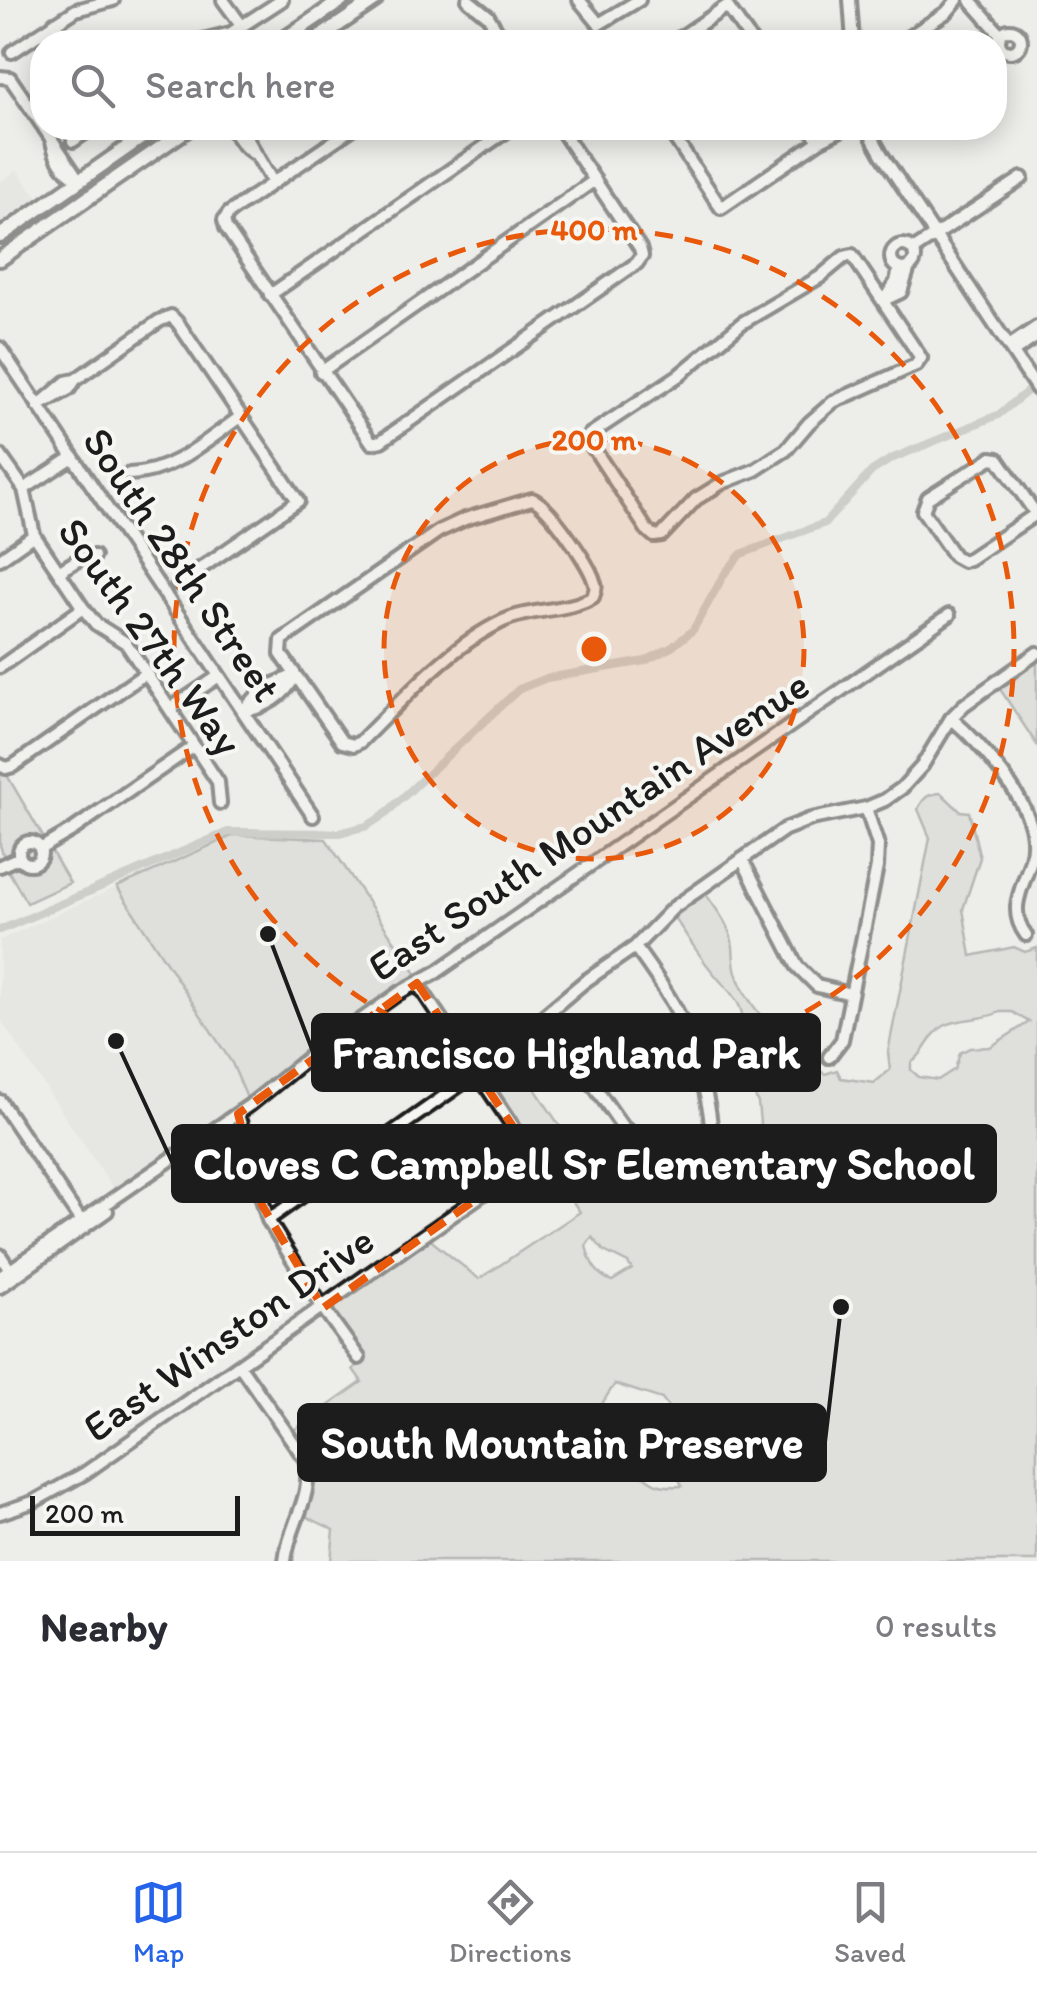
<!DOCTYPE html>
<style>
body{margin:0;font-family:Itim,sans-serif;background:#f7f7f7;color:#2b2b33}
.scale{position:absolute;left:30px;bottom:25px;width:210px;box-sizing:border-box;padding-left:10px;border:5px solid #1c1c1c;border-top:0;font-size:28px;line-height:35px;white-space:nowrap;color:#1c1c1c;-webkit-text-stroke:8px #f6f6f2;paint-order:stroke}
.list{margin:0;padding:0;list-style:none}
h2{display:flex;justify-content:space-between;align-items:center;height:130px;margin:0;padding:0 40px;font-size:42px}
h2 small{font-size:32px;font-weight:400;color:#7c7c81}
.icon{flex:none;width:55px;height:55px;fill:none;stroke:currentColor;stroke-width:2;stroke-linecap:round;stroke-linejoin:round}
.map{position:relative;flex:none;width:1037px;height:1561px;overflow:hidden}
.search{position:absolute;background:#fff;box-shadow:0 5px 25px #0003;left:30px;right:30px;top:30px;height:110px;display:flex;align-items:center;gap:25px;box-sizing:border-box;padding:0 35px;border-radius:40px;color:#7c7c81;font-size:38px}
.sheet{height:290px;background:#fff}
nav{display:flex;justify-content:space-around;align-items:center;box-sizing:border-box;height:140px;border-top:2px solid #e1e1e2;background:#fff;font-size:28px;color:#7c7c81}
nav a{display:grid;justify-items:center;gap:5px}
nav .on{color:#2563eb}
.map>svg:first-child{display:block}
</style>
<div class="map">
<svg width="1037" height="1561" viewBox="0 0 1037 1561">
<rect width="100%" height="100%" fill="#edede9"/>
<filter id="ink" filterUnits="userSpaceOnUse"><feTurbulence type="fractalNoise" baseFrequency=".01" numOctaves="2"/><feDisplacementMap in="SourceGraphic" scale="20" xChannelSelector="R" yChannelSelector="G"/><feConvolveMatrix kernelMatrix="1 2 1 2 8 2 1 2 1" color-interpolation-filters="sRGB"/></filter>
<g filter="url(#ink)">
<!-- built -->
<path fill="#ddddda" d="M17,170L39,199L0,227V182Z
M117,887L232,1063L250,1105L119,1197L0,1019V940Z"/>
<!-- green -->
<path fill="#cececb" stroke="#757574" stroke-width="2.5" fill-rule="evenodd" d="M1037,658V745L998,686Z
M0,765L6,768L8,777L70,883L27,903L8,870L0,845Z
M941,793L960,811L969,812L980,858L963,909L971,956L1014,947L1025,952L1037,948V1561H331L334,1530L301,1514C319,1474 315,1468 291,1432L362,1382L353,1369L364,1360L329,1309L428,1238L479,1279L580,1212L488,1079V1073L518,1048L522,1052L516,1060L571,1143L607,1181L658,1194L688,1190L699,1184L694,1147L711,1144L724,1159L763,1153L758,1103L747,1078L709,1085L700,1048L720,1042L729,1048L743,1041C747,1000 732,997 711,970C697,953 686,934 673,916L704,892C716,909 731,926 733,947C734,958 733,967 738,978C745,997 760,1015 773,1030L758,1050L794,1076L813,1066L825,1074L837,1070L841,1078L874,1083L890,1070L888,1052L930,838L918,809C924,797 928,794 941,793ZM1000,1012H1012L1029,1022L990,1047L970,1048L960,1053L955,1069L938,1080L919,1077L911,1070V1063C926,1053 929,1034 944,1026C961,1017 982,1021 1000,1012ZM592,1237L604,1251L628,1263L632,1269L612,1281C596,1275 590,1262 586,1246ZM615,1384L662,1399L670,1410L672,1462L682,1486C650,1488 652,1480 629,1465C619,1458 608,1456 596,1452C587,1426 599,1406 615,1384Z
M234,835L326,839L421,981L250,1105L232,1063L117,887Z"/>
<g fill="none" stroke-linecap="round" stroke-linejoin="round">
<!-- canal -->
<path stroke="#a6a6a3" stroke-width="8" d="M0,930L228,832L339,833L367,826L384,815L519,689L547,678L645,661L672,647L693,630L725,573L741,554L825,523L872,471L891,459L998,415L1030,389"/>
<!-- minor casing -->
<g stroke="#1c1c1c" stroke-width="18">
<path id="minor" d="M223,0L242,26
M468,0L488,16L504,42
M579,0L599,24L639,0
M850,0L853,42
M970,0L1000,34
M54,23L66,42
M999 41a11 11 0 1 1 22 0a11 11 0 1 1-22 0Z
M195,42L231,33L282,0
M474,42L495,28
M674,42L727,6L752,42
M901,42L947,12L957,0
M12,52L76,10L113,0
M0,77L10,78L42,125
M44,128L79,180
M231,128L243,145L253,153
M241,128L273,183
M353,128L229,213L224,220L226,228L372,443L381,441L637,263L642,256L640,248L560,128
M668,128L721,208L819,141L845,128
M810,128L819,141
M867,128L882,155L1037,389
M52,141C55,158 63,170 77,179
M73,141L92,128
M891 257a12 12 0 1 1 24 0a12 12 0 1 1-24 0Z
M913,250L1022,178
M852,255L921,358L916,365L833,402L809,423L786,450L755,470L722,483L696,499L662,535L654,536L647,530L590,443L589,435L678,376L742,323L820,277L844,257Z
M270,295L511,128
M884,300L901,292L909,267
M884,300L896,282L899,268
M1009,346L1037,327
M0,348L313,816
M1013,352L1037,336
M321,372L595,180
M39,405L66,382L75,380
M38,406L69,389L75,380L159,321L171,316L178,323L298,501L178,584
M0,455L24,489L34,535L83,608L96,624L126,643L218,782L220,803
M129,474C172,473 206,441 240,417
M24,489L73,457
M532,499C548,504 589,564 594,581C597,588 595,590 593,597C567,612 531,608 503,621C448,647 403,700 360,742L354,745L342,742L281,654L282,640L439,531L465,519Z
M1036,514L998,459L991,458L928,498L923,511L954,556L963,561L969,559L1036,514H1037
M0,559L34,535
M60,571L81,558L94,556
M0,667L83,608
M170,709L219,676
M243,711C265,708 286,696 295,675
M243,711L264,688L295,675
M951,718C980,743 1031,800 1033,839C1036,874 1001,902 1026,935
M0,765L6,768L13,766L146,673
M19 853a11 11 0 1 1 22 0a11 11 0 1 1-22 0Z
M40,849L74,829L194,746
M742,859L797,966L817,986L851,994
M0,866L20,857
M546,1017L622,1126C648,1149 679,1150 711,1137C712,1118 707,1100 703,1082C690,1026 668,992 635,947
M829,1057L842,1040L877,867L878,845L866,808
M477,1073C485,1057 503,1042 521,1035L584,982L635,947L673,908L785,829L811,819L866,808L885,800L902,788L922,766L951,718L964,705L1037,653
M0,1101L85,1227
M238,1114L268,1220L323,1308L359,1358
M268,1220L477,1073C494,1068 512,1052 520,1036
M0,1255L11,1272
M0,1277L250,1105L313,1054L399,993L437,972L949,615
M0,1287L107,1211
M240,1366L305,1459C315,1497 289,1523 285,1561
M0,1513L33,1502L85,1473L534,1158L417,983"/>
</g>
<!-- major casing -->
<g stroke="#1c1c1c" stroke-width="20">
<path id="major" d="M280,42L342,0
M313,42L375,0
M0,236L155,128
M0,259L189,128"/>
</g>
<!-- minor -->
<use href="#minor" stroke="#f6f6f2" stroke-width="10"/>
<!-- major -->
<use href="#major" stroke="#f6f6f2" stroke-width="12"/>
</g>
</g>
<!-- marked area -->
<path d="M0 0H1037V1561H0ZM417,983L534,1158L323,1308L262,1205L238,1114Z" fill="#edede9" fill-opacity=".55" fill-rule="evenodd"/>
<path fill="none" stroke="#e8590c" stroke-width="8" stroke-dasharray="20 12" stroke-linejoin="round" d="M417,983L534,1158L323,1308L262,1205L238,1114Z"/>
<!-- distance rings -->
<circle cx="594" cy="649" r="210" fill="#e8590c" fill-opacity=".12"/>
<g fill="none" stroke="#e8590c" stroke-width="5" stroke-dasharray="18 12">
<circle cx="594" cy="649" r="210"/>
<circle cx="594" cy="649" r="420"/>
</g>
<g text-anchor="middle" stroke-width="8" stroke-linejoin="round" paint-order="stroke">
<!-- street labels -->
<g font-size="42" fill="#1c1c1c" stroke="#f6f6f2">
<text transform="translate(183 564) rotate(56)" y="15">South 28th Street</text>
<text transform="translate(151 636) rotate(54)" y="15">South 27th Way</text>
<text transform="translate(588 825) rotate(-34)" y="15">East South Mountain Avenue</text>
<text transform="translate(228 1333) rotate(-35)" y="15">East Winston Drive</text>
</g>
</g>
<circle cx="594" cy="649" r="15" fill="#e8590c" stroke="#f6f6f2" stroke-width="5"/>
<g font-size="30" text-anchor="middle" font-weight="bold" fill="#e8590c" stroke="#f6f6f2" stroke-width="8" stroke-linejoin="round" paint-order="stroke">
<text x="594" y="240">400 m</text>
<text x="594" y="450">200 m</text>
</g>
<!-- callouts -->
<path fill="none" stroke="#1c1c1c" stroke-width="4" d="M268 934L313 1052M116 1041L173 1164M841 1307L825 1442"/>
<g fill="#1c1c1c" stroke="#f6f6f2" stroke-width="4">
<circle cx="268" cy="934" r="10"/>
<circle cx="116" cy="1041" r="10"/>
<circle cx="841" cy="1307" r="10"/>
</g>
<g fill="#1c1c1c" stroke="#1c1c1c" stroke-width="4">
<rect x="313" y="1015" width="506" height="75" rx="10"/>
<rect x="173" y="1126" width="822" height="75" rx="10"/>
<rect x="299" y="1405" width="526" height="75" rx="10"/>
</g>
<g font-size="45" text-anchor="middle" font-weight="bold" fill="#fff">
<text x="566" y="1068">Francisco Highland Park</text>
<text x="584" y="1179">Cloves C Campbell Sr Elementary School</text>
<text x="562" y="1458">South Mountain Preserve</text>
</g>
</svg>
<div class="scale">200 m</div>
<div class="search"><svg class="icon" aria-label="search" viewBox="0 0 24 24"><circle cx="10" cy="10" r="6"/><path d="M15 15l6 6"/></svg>Search here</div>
</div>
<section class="sheet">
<h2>Nearby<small>0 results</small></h2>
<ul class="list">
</ul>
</section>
<nav>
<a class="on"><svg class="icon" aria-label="map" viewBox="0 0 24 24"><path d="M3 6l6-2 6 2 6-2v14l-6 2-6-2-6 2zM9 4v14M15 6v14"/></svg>Map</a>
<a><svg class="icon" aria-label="directions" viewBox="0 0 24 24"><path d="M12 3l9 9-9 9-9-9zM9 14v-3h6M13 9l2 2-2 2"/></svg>Directions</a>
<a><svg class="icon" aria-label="saved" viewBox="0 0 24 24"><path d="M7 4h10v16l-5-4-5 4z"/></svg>Saved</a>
</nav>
